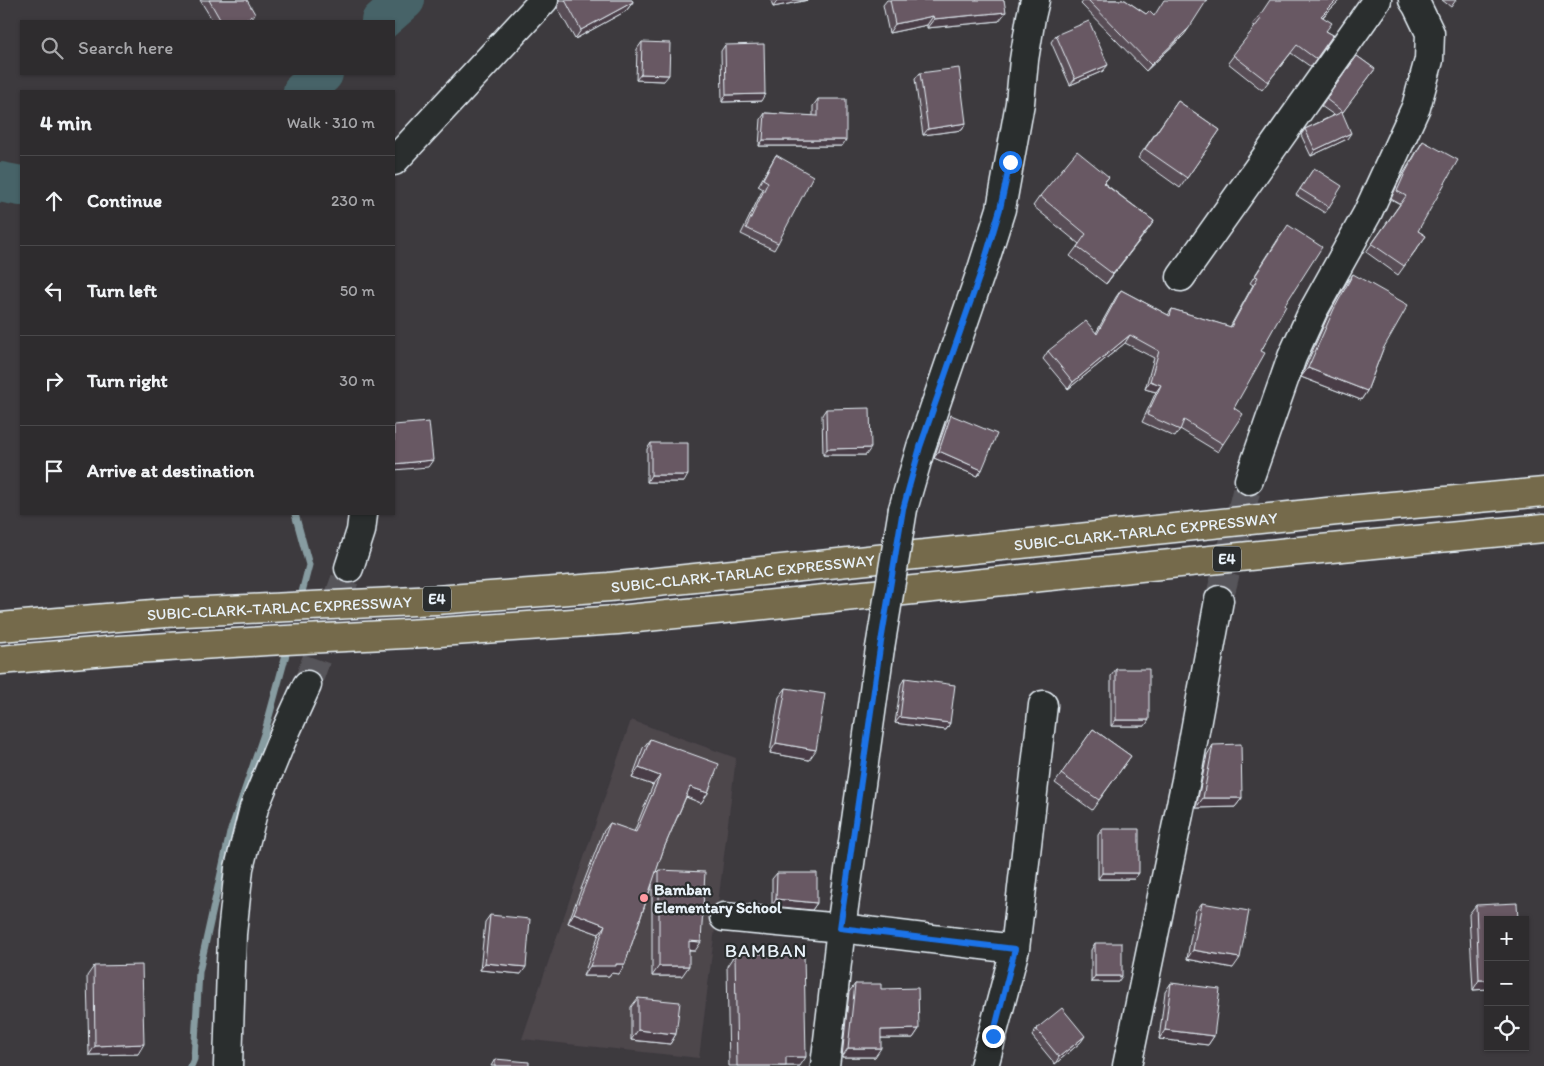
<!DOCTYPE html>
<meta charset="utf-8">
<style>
body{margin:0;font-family:Itim,sans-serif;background:#363436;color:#f1f3f6}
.controls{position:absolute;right:15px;bottom:15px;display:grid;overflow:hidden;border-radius:0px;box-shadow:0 1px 4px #0004}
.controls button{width:45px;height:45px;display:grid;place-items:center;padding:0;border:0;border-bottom:1px solid #49484a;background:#2e2c2e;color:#f1f3f6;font:25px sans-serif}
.stop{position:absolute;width:15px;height:15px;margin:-11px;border:4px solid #1a73e8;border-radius:50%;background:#fff}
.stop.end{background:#1a73e8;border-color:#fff;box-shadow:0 1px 5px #0008}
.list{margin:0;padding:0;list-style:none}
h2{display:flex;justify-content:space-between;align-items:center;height:65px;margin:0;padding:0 20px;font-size:21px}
h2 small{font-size:16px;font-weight:400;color:#a7a7aa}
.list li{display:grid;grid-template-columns:32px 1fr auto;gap:15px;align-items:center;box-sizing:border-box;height:90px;padding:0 20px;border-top:1px solid #49484a}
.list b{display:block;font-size:19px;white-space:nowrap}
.list em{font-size:16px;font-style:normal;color:#a7a7aa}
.icon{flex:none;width:28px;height:28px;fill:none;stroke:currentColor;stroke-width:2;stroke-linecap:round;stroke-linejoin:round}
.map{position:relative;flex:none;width:1544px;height:1066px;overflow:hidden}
.search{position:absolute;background:#2e2c2e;box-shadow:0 1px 4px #0004;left:20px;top:20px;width:375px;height:55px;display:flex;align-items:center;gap:12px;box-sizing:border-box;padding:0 18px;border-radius:0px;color:#a7a7aa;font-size:19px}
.panel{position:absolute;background:#2e2c2e;box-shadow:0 1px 4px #0004;left:20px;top:90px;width:375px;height:425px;border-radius:0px}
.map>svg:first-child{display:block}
</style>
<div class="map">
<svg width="1544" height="1066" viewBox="0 0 1544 1066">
<rect width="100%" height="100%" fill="#3d3a3e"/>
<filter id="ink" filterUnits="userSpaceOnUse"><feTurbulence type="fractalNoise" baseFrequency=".02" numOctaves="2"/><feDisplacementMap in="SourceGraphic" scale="10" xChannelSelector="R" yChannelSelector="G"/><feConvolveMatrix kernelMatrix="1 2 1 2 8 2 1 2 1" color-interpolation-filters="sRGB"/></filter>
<g filter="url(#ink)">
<!-- built -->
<path fill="#4d464c" d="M631,720L736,758L699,1058L522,1039Z"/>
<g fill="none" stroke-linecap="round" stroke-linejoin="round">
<!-- stream -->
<path stroke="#879ca1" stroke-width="7" d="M295,514L309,565L300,600
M191,1066L194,1059L199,972L230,833L265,731L288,647"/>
<!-- river -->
<path stroke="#466467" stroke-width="40" d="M381,21L405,0
M303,91L323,74
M0,182L21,186"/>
<!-- minor-tunnel -->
<path stroke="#57555a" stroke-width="28" stroke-dasharray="28 14" stroke-linecap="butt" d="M1219,600L1249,480
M307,685L349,568"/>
<!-- minor casing -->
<g stroke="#e8f1f8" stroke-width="31">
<path id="minor" d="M394,161L544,0
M1181,277L1377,0
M1249,480L1292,357L1313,311L1367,214L1416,107L1429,60L1430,33L1417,6L1413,0
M903,509L921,447L983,266L1001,209L1020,103L1024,60L1031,17L1035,0
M349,568L361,531L363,514
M724,917L841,928L1015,949
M228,1066L232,934L239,868L254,808L281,742L307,685
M825,1066L841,928L880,648
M984,1066L1015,949L1043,705
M1127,1066L1186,780L1219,600"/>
</g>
<!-- highway casing -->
<g stroke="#e8f1f8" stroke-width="31">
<g id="highway">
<path id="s1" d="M0,627L165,613L436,600L609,587L1337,511L1544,492"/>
<path d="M0,660L119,650L266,641L425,633L617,620L1289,552L1544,528"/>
</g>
</g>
<!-- minor -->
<use href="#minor" stroke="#2a2d2e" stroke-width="28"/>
<!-- highway -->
<use href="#highway" stroke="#756b4b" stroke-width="28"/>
<!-- minor-bridge casing -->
<g stroke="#e8f1f8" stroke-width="31" stroke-linecap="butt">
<path id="minor-bridge" d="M880,648L903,509"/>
</g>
<!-- minor-bridge -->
<use href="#minor-bridge" stroke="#2a2d2e" stroke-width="28"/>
</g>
<!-- wall -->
<path fill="#594d56" stroke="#e8f1f8" d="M200,0H247L250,20L249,21H213Z
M559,0H632L633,2L626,11L575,39L557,7L559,3Z
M771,0H808L773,7Z
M887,0H1004L999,21L927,28V25L889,33L883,5Z
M1084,0H1125L1146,14L1154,16L1184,35L1146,71L1081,4Z
M1340,0L1323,17L1326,31L1333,35L1311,67L1291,53L1262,90L1228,63L1255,27L1252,25L1258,18Z
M1442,0H1456L1451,7Z
M1056,35L1103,71L1070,85L1051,42Z
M642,42L664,81L636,80L637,49Z
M725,45L761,101L722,102L721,51Z
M1357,56L1375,69L1342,113L1347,139L1311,156L1301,135L1305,129L1334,115L1321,106Z
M920,73L966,123L962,130L923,135L915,79Z
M818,99L842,146H759L761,119L765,113L813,116V106Z
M1178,101L1220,130L1180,188L1138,158Z
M1423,141L1418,231L1426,236L1398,275L1366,252L1400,204L1391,199L1399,181L1418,149Z
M776,155L778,243L774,250L741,234L763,189L758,186Z
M1314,168L1329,207L1325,213L1296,195Z
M1109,177L1104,183L1154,221L1106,284L1070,256L1079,244L1033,206L1040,196Z
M1282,233L1285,305L1261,351L1234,408L1223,444L1218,452L1180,429L1175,437L1142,422L1156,392L1145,389L1154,358L1125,343L1068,389L1043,359L1048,351L1096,333L1116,297L1121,290L1168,315L1172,309L1230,327L1253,285L1250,283Z
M1353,274L1383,349L1367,391L1361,400L1301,377L1327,318L1346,284Z
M826,409L866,455H823L822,415Z
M951,415L982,470L977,476L934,458L947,421Z
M651,443L684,482H647V449Z
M1116,669L1145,726H1111V676Z
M905,678L950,723L946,730L895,723L901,684Z
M786,688L809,760L770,753L779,697Z
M1093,729L1131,756L1092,810L1055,783Z
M650,739L708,793L701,803L686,797L664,848L655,874L659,870L695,951H689L682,976H652V884L625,964L619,974L611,973L609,976H583L599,934L568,923L603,832L610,823L634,832L653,785L632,778L643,748Z
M1213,745L1242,798L1235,807L1196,808L1207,755Z
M1102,829L1139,873L1134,879H1098V835Z
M777,873L817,903L812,910L772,906V879Z
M1202,903L1233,968L1187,959L1195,912Z
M1476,905L1488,920V989L1473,990L1469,914Z
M490,915L521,974L480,970L485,922Z
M1095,943L1118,982H1091V950Z
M735,954L800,1066H729L727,966Z
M94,966L138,1054L89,1055L87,976Z
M1171,983L1214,1036L1208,1045L1159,1039L1165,992Z
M855,984L881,989L919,1029L913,1038H881L875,1057H842L849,992Z
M638,998L676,1034L670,1044L631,1040V1007Z
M1036,1029L1081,1042L1055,1064L1032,1036Z
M495,1059L529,1066H491Z"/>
<!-- shaded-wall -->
<path fill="#493e46" stroke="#e8f1f8" d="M778,0H808L773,7Z
M1337,0H1340L1316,23L1321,16Z
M633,2L626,11L575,39L581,30Z
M1006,12L999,21L927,28L934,19Z
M255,14L250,20L249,21H242Z
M933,16L927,25L889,33L895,24Z
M1189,28L1184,35L1146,71L1151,65Z
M1108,65L1103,71L1070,85L1075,79Z
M641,74L669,75L664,81L636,80Z
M765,94L761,101L722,102L726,95Z
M966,123L962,130L923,135L928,129Z
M1351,133L1347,139L1311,156L1315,150Z
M763,140H846L842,146H759Z
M1154,221L1147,231L1106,284L1113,274Z
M1130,335L1125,343L1068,389L1073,382Z
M1308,368L1367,391L1361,400L1301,377Z
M1150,381L1161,385L1156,392L1145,389Z
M871,448L866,455H823L827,449Z
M939,451L982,470L977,476L934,458Z
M433,460L428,467L394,470V464Z
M651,475H688L684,482H647Z
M900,717L950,723L946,730L895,723Z
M1116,720H1149L1145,726H1111Z
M776,743L816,750L809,760L770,753Z
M639,768L660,776L653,785L632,778Z
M690,787L708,793L701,803L684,796Z
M1203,798H1242L1235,807L1196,808Z
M1102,873H1139L1134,879H1098Z
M776,899L817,903L812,910L772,906Z
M574,913L605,925L599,934L568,923Z
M689,941L701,942L695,951L682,950Z
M1193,950L1240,958L1233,968L1187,959Z
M485,963L526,967L521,974L480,970Z
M616,964H625L619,974L611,973L609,976H583L590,966Z
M659,966H689L682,976H652Z
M1095,976H1122L1118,982H1091Z
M1479,980H1488V989L1473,990Z
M919,1029L913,1038H875L881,1030Z
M638,1030L676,1034L670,1044L631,1040Z
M1165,1030L1214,1036L1208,1045L1159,1039Z
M1085,1036L1081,1042L1055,1064L1059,1057Z
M144,1044L138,1054L89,1055L95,1046Z
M848,1048H881L875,1057H842Z
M786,1057H806L800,1066H780Z"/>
<!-- building -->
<path fill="#685964" stroke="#e8f1f8" d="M209,0H247L255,14L242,21H221Z
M565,0H632L633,2L581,30Z
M890,0H1004L1006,12L934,19L933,16L895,24Z
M1088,0H1125L1146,14L1149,11L1154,16L1164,0H1207L1189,28L1151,65Z
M1270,0H1337L1321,16L1332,23L1326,31L1333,35L1316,59L1297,45L1268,82L1233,55L1261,19L1258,18Z
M1089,21L1108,65L1075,79L1056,35Z
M642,42L670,43L669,75L641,74Z
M764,44L765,94L726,95L725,45Z
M1357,56L1375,69L1343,112L1326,99Z
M959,68L966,123L928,129L920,73Z
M818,99H846V140H763L765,113L818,116Z
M1178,101L1220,130L1187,178L1145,149Z
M1342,112L1351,133L1315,150L1305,129Z
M1423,141L1458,160L1418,231L1426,236L1404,266L1372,244L1406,196L1397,191L1405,173Z
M1077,151L1109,177L1103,183L1154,221L1113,274L1077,247L1086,234L1040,196Z
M776,155L813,176L778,243L746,228L768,182L763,179Z
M1314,168L1342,186L1329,207L1300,189Z
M1288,225L1322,247L1285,305L1286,306L1261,351L1265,353L1234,408L1243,414L1223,444L1184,420L1180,430L1147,415L1161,385L1150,381L1159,351L1130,335L1073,382L1048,351L1086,321L1097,334L1121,290L1170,316L1172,309L1231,327L1258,277L1255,276Z
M1353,274L1408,305L1383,349L1367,391L1308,368L1334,309Z
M870,408L871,448L827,449L826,409Z
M951,415L997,434L982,470L939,451Z
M429,422L433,460L394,464V425Z
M651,443H688V475H651Z
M1116,669H1149V720H1116Z
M905,678L955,685L950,723L900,717Z
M786,688L825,694L816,750L776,743Z
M1093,729L1131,756L1099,800L1061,774Z
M650,739L719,764L708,793L690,787L664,848L625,964H616V966H590L605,925L574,913L610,823L636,832L660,776L639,768Z
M1241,744L1242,798H1203L1213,745Z
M1102,829H1139V873H1102Z
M659,870L705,872L701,942L689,941V966H659Z
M777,873H817V903L776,899Z
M1202,903L1249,911L1240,958L1193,950Z
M1517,903L1518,920H1488V980H1479L1476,905Z
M490,915L530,919L526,967L485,963Z
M1095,943H1122V976H1095Z
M804,953L806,1057H786V1066H737L735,954Z
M142,965L144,1044L95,1046L94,966Z
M1171,983L1220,989L1214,1036L1165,1030Z
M855,984H881V989L918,988L919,1029L881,1030V1048H848Z
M638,998L680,1002L676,1034L638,1030Z
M1062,1008L1085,1036L1059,1057L1036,1029Z
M495,1059L529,1062V1066H495Z"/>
</g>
<g fill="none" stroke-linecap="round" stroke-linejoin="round" filter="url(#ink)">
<!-- route -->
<path stroke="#1a73e8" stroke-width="6" d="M993,1036L1015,949L840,928L880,648L903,509L920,447L983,266L1000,209L1010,162"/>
</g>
<!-- markers -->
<circle fill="#ff9aa2" stroke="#2a2d2e" stroke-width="2" cx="644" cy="898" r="5"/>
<g text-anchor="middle" stroke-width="4.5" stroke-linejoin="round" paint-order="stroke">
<!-- shield labels -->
<g fill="#2a2d2e" stroke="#afb6bb" stroke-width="1">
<rect x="1213" y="546.5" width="28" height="25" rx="4"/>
<rect x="423" y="586.5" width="28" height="25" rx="4"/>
</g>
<g font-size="15" font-weight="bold" fill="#e8f1f8">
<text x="1227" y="564">E4</text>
<text x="437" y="604">E4</text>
</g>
<!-- street labels -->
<g font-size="16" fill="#e8f1f8" stroke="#2a2d2e">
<text dy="6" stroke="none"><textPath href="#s1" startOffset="1150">SUBIC-CLARK-TARLAC EXPRESSWAY</textPath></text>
<text dy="6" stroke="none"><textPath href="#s1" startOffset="745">SUBIC-CLARK-TARLAC EXPRESSWAY</textPath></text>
<text dy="6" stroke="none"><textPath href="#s1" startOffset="280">SUBIC-CLARK-TARLAC EXPRESSWAY</textPath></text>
</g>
<!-- poi labels -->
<g font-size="16" font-weight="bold" fill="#e8f1f8" stroke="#2a2d2e" text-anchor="start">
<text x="654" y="895">Bamban<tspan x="654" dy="18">Elementary School</tspan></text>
</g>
<!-- quarter labels -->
<g font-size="19" letter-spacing="1" fill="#e8f1f8" stroke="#2a2d2e">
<text x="766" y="957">BAMBAN</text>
</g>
</g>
</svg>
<div class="controls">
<button>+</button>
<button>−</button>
<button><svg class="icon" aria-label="locate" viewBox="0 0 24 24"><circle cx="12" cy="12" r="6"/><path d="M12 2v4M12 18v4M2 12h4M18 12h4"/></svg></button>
</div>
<div class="stop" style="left:1010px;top:162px"></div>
<div class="stop end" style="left:993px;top:1036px"></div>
<div class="search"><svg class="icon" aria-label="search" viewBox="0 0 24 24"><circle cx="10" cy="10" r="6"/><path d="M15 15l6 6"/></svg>Search here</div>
<section class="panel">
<h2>4 min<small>Walk · 310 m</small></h2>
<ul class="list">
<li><svg class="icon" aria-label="ahead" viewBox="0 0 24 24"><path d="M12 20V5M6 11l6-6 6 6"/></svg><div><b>Continue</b></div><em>230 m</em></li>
<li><svg class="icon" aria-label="left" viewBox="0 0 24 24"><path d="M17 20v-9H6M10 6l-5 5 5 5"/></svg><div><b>Turn left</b></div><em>50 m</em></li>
<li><svg class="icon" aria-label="right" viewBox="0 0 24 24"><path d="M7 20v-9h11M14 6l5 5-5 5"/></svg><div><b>Turn right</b></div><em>30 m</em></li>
<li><svg class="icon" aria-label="arrive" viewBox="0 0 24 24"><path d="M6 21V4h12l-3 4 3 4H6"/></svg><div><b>Arrive at destination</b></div></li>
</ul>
</section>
</div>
